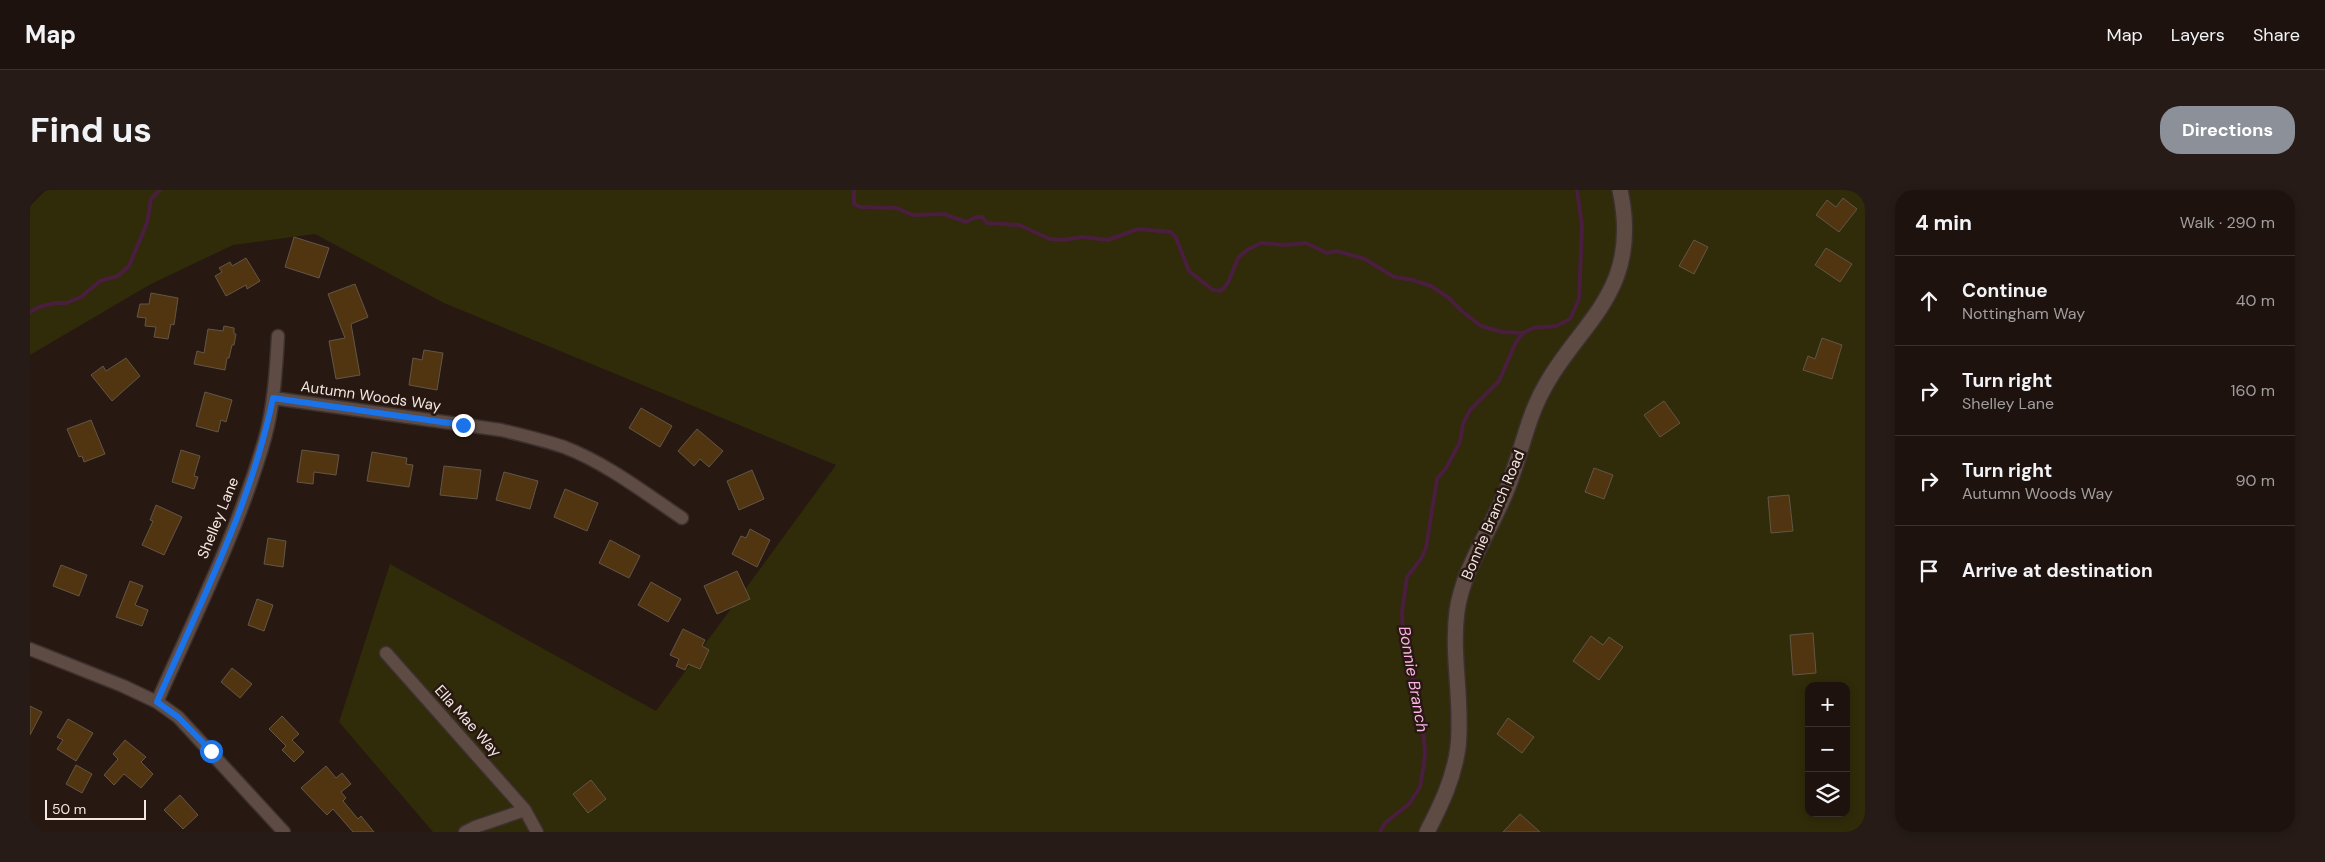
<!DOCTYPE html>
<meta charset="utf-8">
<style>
body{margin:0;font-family:"DM Sans",sans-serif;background:#261b17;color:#f1f3f6}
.controls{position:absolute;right:15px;bottom:15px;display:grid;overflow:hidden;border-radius:10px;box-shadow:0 2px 8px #0003}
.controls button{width:45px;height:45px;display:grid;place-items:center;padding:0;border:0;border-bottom:1px solid #3c322e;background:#1e120e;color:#f1f3f6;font:25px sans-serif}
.scale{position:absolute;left:15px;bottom:12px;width:101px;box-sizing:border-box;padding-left:5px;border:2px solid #f3e7e3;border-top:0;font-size:14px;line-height:18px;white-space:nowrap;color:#f3e7e3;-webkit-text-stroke:4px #281812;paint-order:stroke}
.stop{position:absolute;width:15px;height:15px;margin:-11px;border:4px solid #1a73e8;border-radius:50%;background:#fff}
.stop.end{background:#1a73e8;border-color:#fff;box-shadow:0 1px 5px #0008}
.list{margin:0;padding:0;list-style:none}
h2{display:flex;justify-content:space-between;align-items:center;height:65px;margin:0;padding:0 20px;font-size:21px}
h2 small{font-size:16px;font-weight:400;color:#a19e9e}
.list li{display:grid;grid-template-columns:32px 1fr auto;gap:15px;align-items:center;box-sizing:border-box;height:90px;padding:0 20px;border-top:1px solid #3c322e}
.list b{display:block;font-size:19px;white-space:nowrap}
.list p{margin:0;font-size:16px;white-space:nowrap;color:#a19e9e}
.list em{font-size:16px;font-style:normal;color:#a19e9e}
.icon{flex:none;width:28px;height:28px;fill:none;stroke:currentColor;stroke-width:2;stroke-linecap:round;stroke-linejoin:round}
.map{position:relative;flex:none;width:1835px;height:642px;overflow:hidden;border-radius:20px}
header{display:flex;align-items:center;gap:30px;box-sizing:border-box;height:70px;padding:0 25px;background:#1e120e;border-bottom:1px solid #3c322e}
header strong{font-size:24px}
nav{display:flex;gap:28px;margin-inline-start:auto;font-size:18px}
.intro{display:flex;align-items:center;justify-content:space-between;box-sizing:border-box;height:120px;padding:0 30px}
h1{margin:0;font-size:35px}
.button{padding:12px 22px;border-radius:20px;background:#8c9099;color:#fff;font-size:18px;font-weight:700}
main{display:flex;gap:30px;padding:0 30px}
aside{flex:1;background:#1e120e;border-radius:20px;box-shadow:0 2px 8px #0003}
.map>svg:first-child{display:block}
</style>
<header>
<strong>Map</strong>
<nav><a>Map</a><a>Layers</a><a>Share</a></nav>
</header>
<div class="intro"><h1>Find us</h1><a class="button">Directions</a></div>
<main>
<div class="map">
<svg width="1835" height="642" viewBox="0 0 1835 642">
<rect width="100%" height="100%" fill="#281812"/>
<!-- green -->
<path fill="#302b09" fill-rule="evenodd" d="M16,0H1835V642H403L309,532L360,374L626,521L806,275L414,113L285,44L203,55L121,94L0,165V16ZM1779,496H1816V623H1779Z"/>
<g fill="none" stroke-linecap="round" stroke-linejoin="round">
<!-- stream -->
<path stroke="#4a1e3e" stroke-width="4" d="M824,0V14L830,17L867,18L882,25L914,24L936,32L946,27H952L957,33L989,35L1020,49L1033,50L1052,47L1078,50L1108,39L1141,42L1146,48L1159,81L1183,100L1191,101L1198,93L1208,68L1217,60L1231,53L1255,55L1276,53L1297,63L1307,61L1335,69L1364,87L1383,90L1401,96L1419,108L1433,122L1451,136L1472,142L1493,143
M0,122L9,117L25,113H36L51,107L70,91L88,86L99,76L117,33L121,9L130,0
M1350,642L1355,633L1379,614L1390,597L1393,580L1395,563L1392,521L1377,468L1373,445L1372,422L1377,387L1391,369L1396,358L1407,289L1416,278L1430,252L1433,234L1440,220L1469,191L1486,152L1493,143L1503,138L1526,136L1540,129L1549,109L1552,36L1547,0"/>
</g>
<!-- building -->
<path fill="#513510" stroke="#635647" d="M1813,8L1827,19L1809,42L1786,25L1797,10L1806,17Z
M264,47L299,58L289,88L255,77Z
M1664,50L1678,57L1664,84L1649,76Z
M1796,58L1822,74L1810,92L1785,75Z
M216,68L230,91L217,99L216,95L196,106L185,86L192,82L189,78L200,72L202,76Z
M325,94L338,127L321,134L330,185L306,189L299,151L315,148L298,104Z
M121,103L148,108L144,135L141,134L138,149L124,147L126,137L115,136L116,128L107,127L110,114H119Z
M194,136L204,138V144H206L204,155H202L199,168H197L195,180L164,174L167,161L174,163L178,139L193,141Z
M1792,148L1812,155L1802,189L1773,180L1778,166L1785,169Z
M394,160L413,163L407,200L379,195L383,168L392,170Z
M96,168L110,186L82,211L61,185L73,176L76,181Z
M175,202L202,210L196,232L191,230L188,242L166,236Z
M1634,211L1650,233L1630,247L1614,225Z
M611,218L642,236L630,257L599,238Z
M61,230L75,264L54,272L52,266L49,267L37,239Z
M667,239L693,261L679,277L670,269L664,276L648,261Z
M151,260L170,266L164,286L168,287L164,299L142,292Z
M272,260L309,265L306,285L284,282L283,294L267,292Z
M342,262L377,268L376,274L383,275L379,297L337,291Z
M414,276L451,280L447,309L410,305Z
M1564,278L1583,285L1574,309L1555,302Z
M722,280L734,309L709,320L697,291Z
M474,282L508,291L500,319L466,310Z
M535,299L568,313L557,341L524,327Z
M1759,305L1763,341L1741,343L1738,307Z
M126,315L152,327L134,365L112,355L123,331L120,330Z
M720,339L740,350L727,377L702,364L711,346L716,348Z
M238,348L256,351L253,377L234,374Z
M580,350L610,366L599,388L569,373Z
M31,375L57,385L49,406L23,396Z
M707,381L720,409L687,424L674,396Z
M100,391L113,396L105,415L118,420L112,436L86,427Z
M621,392L651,409L638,432L608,415Z
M227,409L243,415L234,441L218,435Z
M653,439L675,450L672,456L679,460L670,479L658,474L655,480L646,476L649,469L640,465Z
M1783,443L1786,483L1763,485L1760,445Z
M1561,446L1573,455L1579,447L1593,457L1569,490L1543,471Z
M202,478L222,494L210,508L191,492Z
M0,516L12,522L0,545Z
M252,526L269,544L262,550L274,562L264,572L252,560L256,556L239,539Z
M1478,528L1504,547L1492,563L1467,544Z
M38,529L63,543L46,571L27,559L33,550L27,547Z
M95,550L116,567L111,572L123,584L111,598L94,584L84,595L74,585L88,569L83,564Z
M46,575L62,584L52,603L36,594Z
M296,576L306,588L312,583L321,594L311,602L316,608L313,611L328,629L331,626L344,642H323L303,619L297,625L271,598Z
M561,590L576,609L558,623L543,604Z
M150,605L168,625L153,639L134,620Z
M1490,624L1510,642H1473Z"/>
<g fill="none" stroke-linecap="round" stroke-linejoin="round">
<!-- minor casing -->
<g stroke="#3d312f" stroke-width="15">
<path id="minor" d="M243,208L471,240C492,245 513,250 534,257C576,273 615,303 652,328
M0,459L93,496L127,512L148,527L254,642
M356,463L495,620L507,642
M127,512C165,426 209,339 235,248C244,215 246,180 248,146
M435,642L445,637L495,620"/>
</g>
<!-- tertiary casing -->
<g stroke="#3d312f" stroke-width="18">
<path id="tertiary" d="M1397,642C1411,615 1424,588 1428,557C1433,512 1421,466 1427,421C1433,379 1460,341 1476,302C1486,278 1492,252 1501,227C1533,137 1615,115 1590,0"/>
</g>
<!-- minor -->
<use href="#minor" stroke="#5e4b44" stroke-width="12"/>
<!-- tertiary -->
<use href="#tertiary" stroke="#5e4b44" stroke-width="15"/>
</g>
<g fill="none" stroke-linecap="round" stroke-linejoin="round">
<!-- route -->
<path stroke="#1a73e8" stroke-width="6" d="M181,561L148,527L127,512C170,413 221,315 243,208L433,235"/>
</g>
<g text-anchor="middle" stroke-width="5" stroke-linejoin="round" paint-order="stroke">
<!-- street labels -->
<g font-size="15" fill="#f3e7e3" stroke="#281812">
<text transform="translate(341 206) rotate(8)" y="5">Autumn Woods Way</text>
<text transform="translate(1463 325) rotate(-67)" y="5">Bonnie Branch Road</text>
<text transform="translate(188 328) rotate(-68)" y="5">Shelley Lane</text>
<text transform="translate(438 531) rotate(48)" y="5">Ella Mae Way</text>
</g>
<!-- water labels -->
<g font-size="16" font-style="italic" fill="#ffb2e6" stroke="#281812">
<text transform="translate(1384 489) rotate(80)" y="6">Bonnie Branch</text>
</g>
</g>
</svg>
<div class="controls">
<button>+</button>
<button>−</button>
<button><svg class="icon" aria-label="layers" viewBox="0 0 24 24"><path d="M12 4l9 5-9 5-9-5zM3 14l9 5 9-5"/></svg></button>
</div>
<div class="scale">50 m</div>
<div class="stop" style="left:181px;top:561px"></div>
<div class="stop end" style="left:433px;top:235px"></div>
</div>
<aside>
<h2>4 min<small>Walk · 290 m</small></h2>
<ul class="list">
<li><svg class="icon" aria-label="ahead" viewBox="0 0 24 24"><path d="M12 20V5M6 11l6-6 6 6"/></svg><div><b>Continue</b><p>Nottingham Way</p></div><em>40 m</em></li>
<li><svg class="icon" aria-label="right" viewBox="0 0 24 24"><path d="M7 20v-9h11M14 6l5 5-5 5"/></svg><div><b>Turn right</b><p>Shelley Lane</p></div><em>160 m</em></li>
<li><svg class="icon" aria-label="right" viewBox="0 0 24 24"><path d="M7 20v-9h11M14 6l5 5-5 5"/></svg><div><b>Turn right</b><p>Autumn Woods Way</p></div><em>90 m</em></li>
<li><svg class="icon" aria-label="arrive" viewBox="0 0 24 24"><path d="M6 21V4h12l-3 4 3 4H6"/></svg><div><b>Arrive at destination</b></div></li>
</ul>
</aside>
</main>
